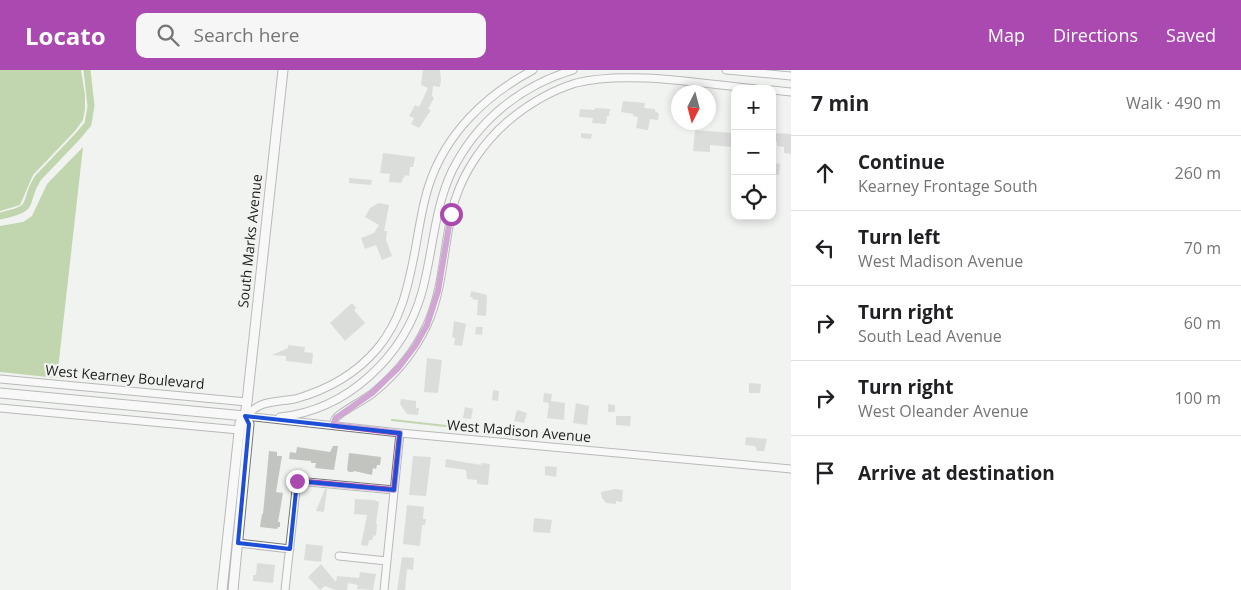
<!DOCTYPE html>
<meta charset="utf-8">
<style>
body{margin:0;font-family:"Open Sans",sans-serif;background:#f6f6f6;color:#202124}
.controls{position:absolute;right:15px;top:15px;display:grid;overflow:hidden;border-radius:10px;box-shadow:0 2px 8px #0003}
.controls button{width:45px;height:45px;display:grid;place-items:center;padding:0;border:0;border-bottom:1px solid #e0e0e0;background:#fff;color:#202124;font:25px sans-serif}
.compass{position:absolute;left:671px;top:15px;width:45px;height:45px;border-radius:50%;background:#fff;box-shadow:0 2px 8px #0003;rotate:186deg}
.stop{position:absolute;width:15px;height:15px;margin:-11px;border:4px solid #aa49b0;border-radius:50%;background:#fff}
.stop.end{background:#aa49b0;border-color:#fff;box-shadow:0 1px 5px #0008}
.list{margin:0;padding:0;list-style:none}
h2{display:flex;justify-content:space-between;align-items:center;height:65px;margin:0;padding:0 20px;font-size:21px}
h2 small{font-size:16px;font-weight:400;color:#757577}
.list li{display:grid;grid-template-columns:32px 1fr auto;gap:15px;align-items:center;box-sizing:border-box;height:75px;padding:0 20px;border-top:1px solid #e0e0e0}
.list b{display:block;font-size:19px;white-space:nowrap}
.list p{margin:0;font-size:16px;white-space:nowrap;color:#757577}
.list em{font-size:16px;font-style:normal;color:#757577}
.icon{flex:none;width:28px;height:28px;fill:none;stroke:currentColor;stroke-width:2;stroke-linecap:round;stroke-linejoin:round}
.map{position:relative;flex:none;width:791px;height:520px;overflow:hidden}
header{display:flex;align-items:center;gap:30px;box-sizing:border-box;height:70px;padding:0 25px;background:#aa49b0;color:#fff}
header strong{font-size:24px}
nav{display:flex;gap:28px;margin-inline-start:auto;font-size:18px}
.search{width:350px;height:45px;background:#f6f6f6;display:flex;align-items:center;gap:12px;box-sizing:border-box;padding:0 18px;border-radius:10px;color:#757577;font-size:19px}
main{display:flex}
aside{flex:1;background:#fff}
.map>svg:first-child{display:block}
</style>
<header>
<strong>Locato</strong>
<div class="search"><svg class="icon" aria-label="search" viewBox="0 0 24 24"><circle cx="10" cy="10" r="6"/><path d="M15 15l6 6"/></svg>Search here</div>
<nav><a>Map</a><a>Directions</a><a>Saved</a></nav>
</header>
<main>
<div class="map">
<svg width="791" height="520" viewBox="0 0 791 520">
<rect width="100%" height="100%" fill="#f1f3f0"/>
<!-- water -->
<path fill="#88b360" d="M0,0H81L85,25V39L83,50L75,61L33,105L20,135L0,141Z
M83,77L57,308L0,302V156L23,152L32,146L47,114Z"/>
<g fill="none" stroke-linecap="round" stroke-linejoin="round">
<!-- stream -->
<path stroke="#88b360" stroke-width="2" d="M392,350L455,357"/>
<!-- canal -->
<path stroke="#88b360" stroke-width="7" d="M0,146C39,138 21,134 38,108L78,66L88,54L91,36L87,0"/>
</g>
<!-- building -->
<path fill="#c2c4c0" d="M423,0H440L441,10L440,17L433,16L432,26L434,28L428,39L431,40L419,58L411,54L414,48L409,46L415,35L419,37L428,18L421,15Z
M623,31L645,33L644,38L655,39V41L659,44L658,50L650,49L648,60L636,58L638,47L633,46V44L621,42Z
M595,38L610,39L609,46H607L606,54L592,53L593,48L579,47L580,39L595,40Z
M695,60L733,63L732,77L710,75V82L693,81Z
M581,63L592,64L591,69L581,68Z
M773,63L791,64V84L784,83V77L777,76V72H772Z
M383,83L415,87L413,97H410L409,106L405,105L401,113L389,112L390,104L380,103Z
M772,93L780,94L779,105L773,104Z
M349,108L372,110L371,115L349,113Z
M379,133L389,135L384,161H387L386,170L392,186L382,190L376,175L365,179L361,168L374,163L379,155L365,147L370,138Z
M471,221L487,225L486,246L477,245L478,230L472,229L473,227H470Z
M352,233L356,238L354,240L365,253L345,271L330,253Z
M454,251L466,254L462,276L454,275L455,268L452,267Z
M476,257H483L482,265L475,264Z
M288,275L305,277L304,282L313,283L312,294L286,291V286L272,285L288,278Z
M427,288L442,290L438,323L424,322Z
M749,313L761,314L760,323H749Z
M493,320L499,321L498,331L492,330Z
M544,323L552,324L551,331L565,333L564,350L547,348L549,333L543,332Z
M401,329L416,331V338H419L418,345L407,344L400,334Z
M576,333L589,336L587,355L573,353Z
M608,334L615,335V342H608Z
M465,337L473,339L471,349L463,348Z
M517,340L527,343L524,353L514,351Z
M616,346H631L630,356L616,355Z
M746,367L767,369L764,381H757L755,376L745,375Z
M333,376H338L334,400L315,398L316,393H311V391L289,389L290,382L296,383L297,377L330,382Z
M269,381L277,382V386H282L276,422L283,423L278,452H280V457H278L277,459L260,457L262,444H263Z
M349,383L381,387L380,395H377L376,399L373,398L372,405L354,401L353,402H349L347,400Z
M413,386L431,387L426,426L409,425Z
M446,389L481,395V393L490,394L488,415L477,414V410L467,409L466,400L445,397Z
M545,396L557,397L556,407L545,405Z
M325,419H327L324,442L316,441Z
M615,419L623,420L622,432L616,431V434L606,433L602,428L601,422Z
M355,429L374,430L379,432L376,453L377,454L376,466L374,465L372,470H369L368,476L361,475L367,445L354,444Z
M407,435L424,437L423,449H426L425,455H422L420,476L403,474Z
M534,448L552,450L550,463L533,462Z
M306,474L323,476L321,492L304,490Z
M402,487L414,488L413,500L407,499L405,520H397Z
M257,493L275,495L273,513L253,511V505H256Z
M321,494L336,512L337,506L359,508L360,502L376,504L373,520L357,519L358,515L348,513L347,520H336L325,516L320,520L308,507Z"/>
<g fill="none" stroke-linecap="round" stroke-linejoin="round">
<!-- minor casing -->
<g stroke="#757774" stroke-width="9">
<path id="minor" d="M726,0L791,6
M772,20L791,22
M0,309L247,332
M0,338L239,360
M245,346L400,363L791,399
M245,346C250,342 256,337 261,335C271,331 284,331 295,329C327,320 355,305 377,279C401,251 408,217 415,181C419,159 422,136 429,115C446,63 486,25 533,0
M280,347C348,340 404,286 422,222C433,182 434,139 452,101C477,51 520,16 573,0
M333,355C334,353 334,350 336,348C339,343 366,329 373,323C395,305 415,281 427,255C445,216 443,171 455,130C464,101 484,72 507,52C527,35 550,21 576,13C626,0 703,14 756,19
M238,473L290,479
M339,486L387,491
M285,520L297,411L394,420
M384,520L400,363"/>
</g>
<!-- major casing -->
<g stroke="#757774" stroke-width="11">
<path id="major" d="M0,323L245,346
M222,520L240,353L245,346L247,332L283,0
M233,520L249,354L245,346"/>
</g>
<!-- minor -->
<use href="#minor" stroke="#fff" stroke-width="7"/>
<!-- major -->
<use href="#major" stroke="#fff" stroke-width="9"/>
</g>
<g fill="none" stroke-linecap="round" stroke-linejoin="round">
<!-- route -->
<path stroke="#aa49b0" stroke-width="6" d="M297,411L394,420L400,363L333,355L336,348L372,323L399,297L415,276L427,255L438,221L451,144"/>
</g>
<!-- marked area -->
<path d="M0 0H791V520H0ZM245,346L400,363L394,420L297,411L290,479L238,473L249,354Z" fill="#f1f3f0" fill-opacity=".55" fill-rule="evenodd"/>
<path fill="none" stroke="#1d4ed8" stroke-width="4" stroke-linejoin="round" d="M245,346L400,363L394,420L297,411L290,479L238,473L249,354Z"/>
<g text-anchor="middle" stroke-width="4.5" stroke-linejoin="round" paint-order="stroke">
<!-- street labels -->
<g font-size="14" fill="#222321" stroke="#f1f3f0">
<text transform="translate(250 171) rotate(-84)" y="5">South Marks Avenue</text>
<text transform="translate(125 307) rotate(5)" y="5">West Kearney Boulevard</text>
<text transform="translate(519 361) rotate(5)" y="5">West Madison Avenue</text>
</g>
</g>
</svg>
<div class="controls">
<button>+</button>
<button>−</button>
<button><svg class="icon" aria-label="locate" viewBox="0 0 24 24"><circle cx="12" cy="12" r="6"/><path d="M12 2v4M12 18v4M2 12h4M18 12h4"/></svg></button>
</div>
<svg class="compass" viewBox="-18 -18 36 36"><path d="M0-13l5 13h-10z" fill="#e53935"/><path d="M0 13l5-13h-10z" fill="#757577"/></svg>
<div class="stop" style="left:451px;top:144px"></div>
<div class="stop end" style="left:297px;top:411px"></div>
</div>
<aside>
<h2>7 min<small>Walk · 490 m</small></h2>
<ul class="list">
<li><svg class="icon" aria-label="ahead" viewBox="0 0 24 24"><path d="M12 20V5M6 11l6-6 6 6"/></svg><div><b>Continue</b><p>Kearney Frontage South</p></div><em>260 m</em></li>
<li><svg class="icon" aria-label="left" viewBox="0 0 24 24"><path d="M17 20v-9H6M10 6l-5 5 5 5"/></svg><div><b>Turn left</b><p>West Madison Avenue</p></div><em>70 m</em></li>
<li><svg class="icon" aria-label="right" viewBox="0 0 24 24"><path d="M7 20v-9h11M14 6l5 5-5 5"/></svg><div><b>Turn right</b><p>South Lead Avenue</p></div><em>60 m</em></li>
<li><svg class="icon" aria-label="right" viewBox="0 0 24 24"><path d="M7 20v-9h11M14 6l5 5-5 5"/></svg><div><b>Turn right</b><p>West Oleander Avenue</p></div><em>100 m</em></li>
<li><svg class="icon" aria-label="arrive" viewBox="0 0 24 24"><path d="M6 21V4h12l-3 4 3 4H6"/></svg><div><b>Arrive at destination</b></div></li>
</ul>
</aside>
</main>
